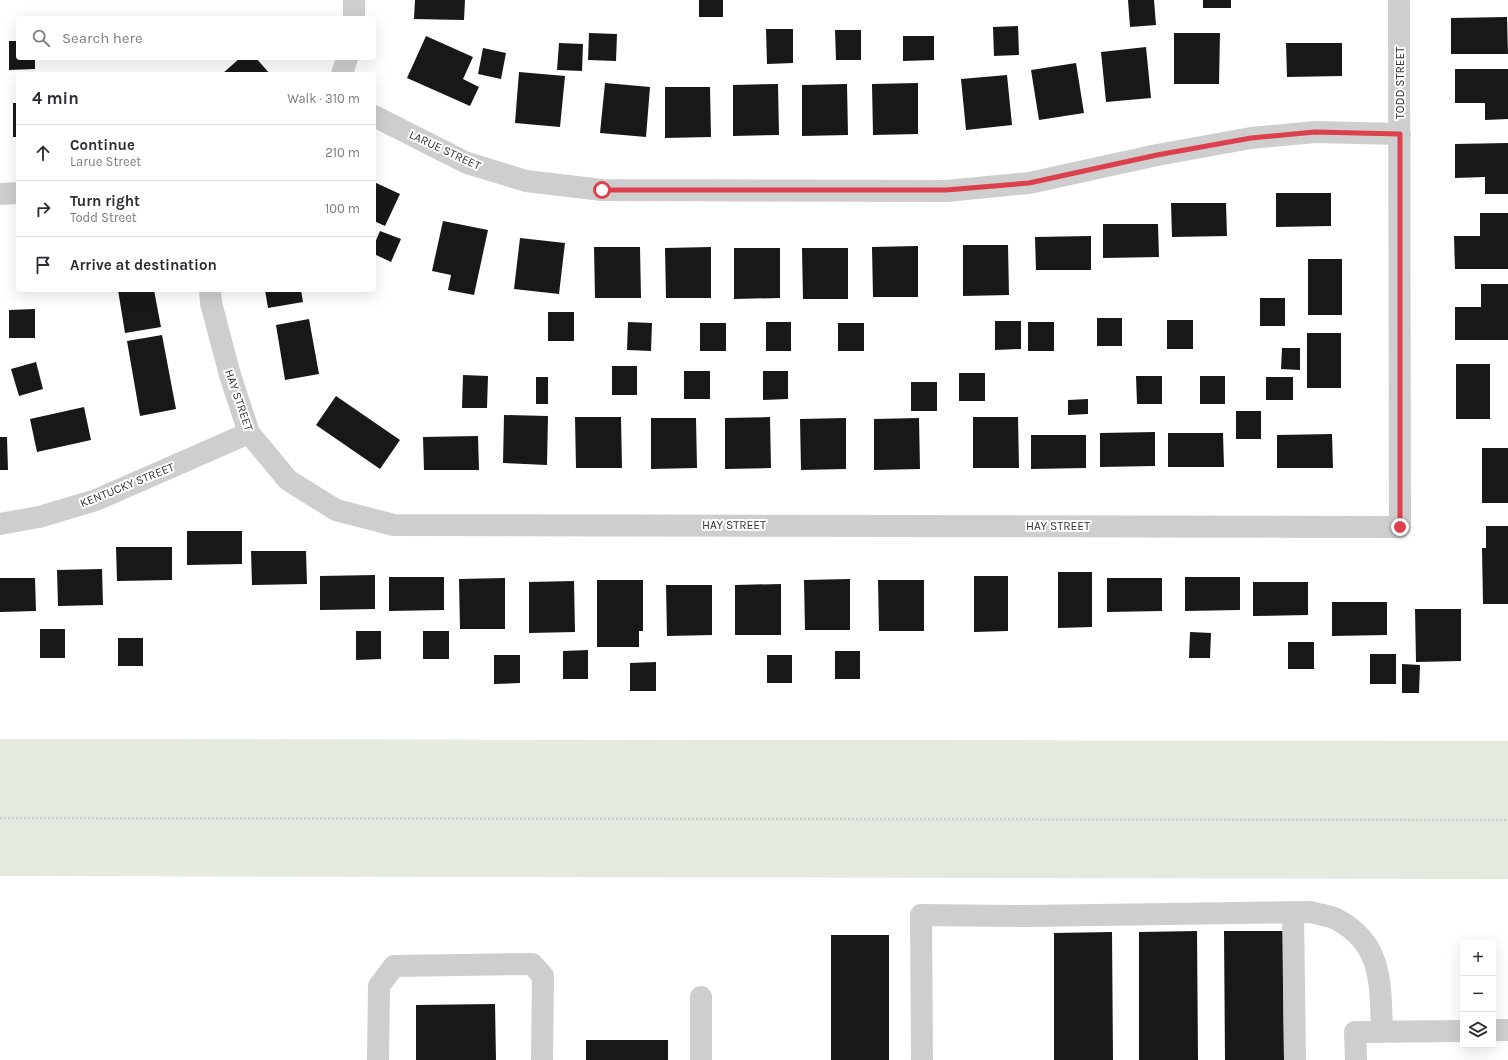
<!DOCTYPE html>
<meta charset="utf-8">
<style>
body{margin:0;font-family:Karla,sans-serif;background:#f7f7f7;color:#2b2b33}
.controls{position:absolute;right:12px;bottom:12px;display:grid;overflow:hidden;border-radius:4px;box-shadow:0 4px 16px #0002}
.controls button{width:36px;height:36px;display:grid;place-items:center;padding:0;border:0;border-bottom:1px solid #e1e1e2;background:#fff;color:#2b2b33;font:20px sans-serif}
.stop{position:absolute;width:12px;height:12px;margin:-9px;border:3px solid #dc3f4e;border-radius:50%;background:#fff}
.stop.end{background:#dc3f4e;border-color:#fff;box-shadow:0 1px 4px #0008}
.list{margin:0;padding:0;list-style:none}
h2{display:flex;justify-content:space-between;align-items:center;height:52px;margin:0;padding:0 16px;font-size:17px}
h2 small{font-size:13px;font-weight:400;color:#7c7c81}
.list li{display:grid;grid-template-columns:26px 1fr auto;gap:12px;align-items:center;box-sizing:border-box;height:56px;padding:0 16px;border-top:1px solid #e1e1e2}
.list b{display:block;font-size:15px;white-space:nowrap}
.list p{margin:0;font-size:13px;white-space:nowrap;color:#7c7c81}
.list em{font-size:13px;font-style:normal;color:#7c7c81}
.icon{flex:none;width:22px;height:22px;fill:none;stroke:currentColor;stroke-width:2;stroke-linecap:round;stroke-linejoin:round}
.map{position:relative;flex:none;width:1508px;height:1060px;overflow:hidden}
.search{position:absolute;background:#fff;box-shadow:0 4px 16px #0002;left:16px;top:16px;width:360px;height:44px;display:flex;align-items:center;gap:10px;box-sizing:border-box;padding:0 14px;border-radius:4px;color:#7c7c81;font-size:15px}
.panel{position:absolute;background:#fff;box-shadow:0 4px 16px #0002;left:16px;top:72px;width:360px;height:220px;border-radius:4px}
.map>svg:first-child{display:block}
</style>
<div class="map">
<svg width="1508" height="1060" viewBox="0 0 1508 1060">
<rect width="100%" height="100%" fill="#fff"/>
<!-- green -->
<path fill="#e4eadd" d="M0,739L1508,741V879L0,876Z"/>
<!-- building -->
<path fill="#181818" d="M415,0H465L464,20L414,19Z
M699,0H723V17H699Z
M1128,0H1154L1156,25L1130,27Z
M1203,0H1231V8H1203Z
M1507,17L1508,54H1451V18Z
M1018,26L1019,55L994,56L993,27Z
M766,29H793V63L767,64Z
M835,30H861V60H836Z
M589,33L617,34L616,61L588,60Z
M1174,33H1220L1219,84H1174Z
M426,36L473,57L463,79L479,87L470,106L407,78Z
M903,36H934V60L903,61Z
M9,41H18V58H35V69L9,70Z
M559,43L583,44L582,71L557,70Z
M1286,43H1342V76L1287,77Z
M1146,47L1151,98L1106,102L1101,52Z
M483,48L506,53L501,79L478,74Z
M240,58H256L270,74H222Z
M1076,63L1084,113L1039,120L1031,70Z
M1455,69H1508V119L1485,120V103H1455Z
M519,72L565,76L560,127L515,123Z
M1007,75L1012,125L966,130L961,79Z
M605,83L650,87L646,137L600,133Z
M918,83V134L873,135L872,84Z
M778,84L779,135L733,136V85Z
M847,84L848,135L802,136V85Z
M665,87H710L711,137L665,138Z
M13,103H18V137H13Z
M1508,143V194H1485V177L1455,178V144Z
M374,182L400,194L385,226L374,221Z
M1276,193H1331V226L1276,227Z
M1171,203H1226L1227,236L1172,237Z
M1480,213H1508V269H1455L1454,236H1480Z
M443,221L488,230L474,295L448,290L451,275L432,271Z
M1103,224H1158L1159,257L1103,258Z
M380,231L401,239L391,262L374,254V245Z
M1091,236V270H1036L1035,237Z
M520,238L565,243L559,294L514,289Z
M963,245H1008L1009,295L963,296Z
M918,246V297H873L872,247Z
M594,247H640L641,298H595Z
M711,247V298H666L665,248Z
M734,248H780V298L734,299Z
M802,248H848V299H803Z
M1308,259H1342V315H1308Z
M1481,284H1508V340H1455V307H1481Z
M118,290H154L161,327L125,333Z
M265,290H301L303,302L268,308Z
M1260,298H1285V326H1260Z
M35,309V338H9V310Z
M548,312H574V341H548Z
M1097,318H1122V346H1097Z
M309,319L319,374L285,380L276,325Z
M1167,320H1193V349H1167Z
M995,321H1021V349L995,350Z
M628,322L652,323L651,351L627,350Z
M766,322H791V351H766Z
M1028,322H1054V351H1028Z
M700,323H726V351H700Z
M838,323H864V351H838Z
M1307,333H1341V388H1307Z
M162,335L176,409L140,416L127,341Z
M1282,348H1300V370L1281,369Z
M36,362L43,389L19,396L11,369Z
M1456,364H1490V419H1456Z
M612,366H637V395H612Z
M684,371H710V399H684Z
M763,371H788V399L763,400Z
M959,373H985V401H959Z
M463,375L488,376L487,408H462Z
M1136,376H1162V404H1137Z
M1200,376H1225V404H1200Z
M536,377H548V404H536Z
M1266,377H1293V400H1266Z
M911,382H937V411H911Z
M336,396L400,440L380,469L316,425Z
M1088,399V414L1068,415V400Z
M84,407L91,440L37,452L30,419Z
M1236,411H1261V439H1236Z
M504,415L548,416L547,465L503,463Z
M575,417H621L622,468H576Z
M770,417L771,468L725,469V418Z
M973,417H1018L1019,468H973Z
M651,418H696L697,468L651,469Z
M846,418V469L801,470L800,419Z
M919,418L920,469L874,470V419Z
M1155,432V466L1100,467V433Z
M1168,433H1223L1224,467H1168Z
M1332,434L1333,468H1277V435Z
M1031,435H1086V468L1031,469Z
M478,436L479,470H424L423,437Z
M0,437H7L8,470H0Z
M1482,448H1508V503H1482Z
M1486,526H1508V604H1483L1482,548H1486Z
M187,531H242V564L187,565Z
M116,547H172V580L117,581Z
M251,551H306L307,584L252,585Z
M102,569L103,605L58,606L57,570Z
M1058,572H1092V627L1058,628Z
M375,575V609L320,610V576Z
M974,576H1008V631L974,632Z
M389,577H444V610L389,611Z
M1185,577H1240V610L1185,611Z
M0,578H35L36,611L0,612Z
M505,578V629H460L459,579Z
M1107,578H1162V611L1107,612Z
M850,579V630H805L804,580Z
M597,580H643V631H639V647H597Z
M878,580H924V631H879Z
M574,581L575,632L529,633V582Z
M1253,582H1308V615L1253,616Z
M781,584V635H735V585Z
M666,585H712V635L667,636Z
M1332,602H1387V635L1332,636Z
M1415,609H1461V661L1416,662Z
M40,629H65V658H40Z
M356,631H381V659L356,660Z
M423,631H449V659H423Z
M1190,632L1211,633L1210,658H1189Z
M118,638H143V666H118Z
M1288,642H1314V669H1288Z
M588,650V679H563V651Z
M835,651H860V679H835Z
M1370,654H1396V684H1370Z
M494,655H520V683L494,684Z
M767,655H792V683H767Z
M656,662V691H630V663Z
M1402,664L1420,665L1419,693H1402Z
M1197,931L1198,1060H1139V932Z
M1224,931H1283L1284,1060H1225Z
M1112,932L1113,1060H1054V933Z
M831,935H889V1060H831Z
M495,1004L496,1060H416V1005Z
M586,1040H668V1060H586Z"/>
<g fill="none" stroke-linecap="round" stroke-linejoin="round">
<!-- path -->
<path stroke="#cbcbcb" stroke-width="2.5" stroke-dasharray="2 2" stroke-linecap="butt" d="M0,818L1508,820"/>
<!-- minor -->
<path stroke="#cecece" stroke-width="22" d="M354,18V0
M342,74L347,58
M374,116L467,163L526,181L602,190L946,191L1029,183L1157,155L1251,138L1315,132L1400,134
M0,194L18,193
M210,290L211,303L230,375L249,433L288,480L336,510L394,525L1400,527L1399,0
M0,524L39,517L96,500L249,433
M1293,912L1295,1060
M701,997V1060
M1493,1030H1508
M378,1060L379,986L394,966L532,964L543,976L542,1060
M922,1060L921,915L1026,916L1311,912C1319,915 1330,915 1338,920C1384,945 1380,986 1382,1032
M1356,1060L1355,1032L1463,1031"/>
</g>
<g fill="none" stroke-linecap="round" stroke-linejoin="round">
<!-- route -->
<path stroke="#dc3f4e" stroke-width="5" d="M602,190H946L1029,183L1157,155L1251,138L1315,132L1400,134V527"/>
</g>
<g text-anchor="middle" stroke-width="4" stroke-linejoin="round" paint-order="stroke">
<!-- street labels -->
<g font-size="12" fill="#313131" stroke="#fff">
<text transform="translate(1400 83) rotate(-90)" y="4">TODD STREET</text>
<text transform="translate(445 150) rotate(25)" y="4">LARUE STREET</text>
<text transform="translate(239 400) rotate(71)" y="4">HAY STREET</text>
<text transform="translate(127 485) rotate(-22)" y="4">KENTUCKY STREET</text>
<text x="734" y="529">HAY STREET</text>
<text x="1058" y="530">HAY STREET</text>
</g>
</g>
</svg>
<div class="controls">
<button>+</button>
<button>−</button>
<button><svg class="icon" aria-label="layers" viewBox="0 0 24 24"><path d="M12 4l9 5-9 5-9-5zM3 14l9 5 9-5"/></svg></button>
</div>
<div class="stop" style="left:602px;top:190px"></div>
<div class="stop end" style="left:1400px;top:527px"></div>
<div class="search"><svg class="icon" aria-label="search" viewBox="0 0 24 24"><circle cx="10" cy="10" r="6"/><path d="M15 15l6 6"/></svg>Search here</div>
<section class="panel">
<h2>4 min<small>Walk · 310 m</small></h2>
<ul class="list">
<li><svg class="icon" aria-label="ahead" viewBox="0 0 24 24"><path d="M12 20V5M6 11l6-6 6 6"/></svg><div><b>Continue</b><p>Larue Street</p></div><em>210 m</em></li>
<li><svg class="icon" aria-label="right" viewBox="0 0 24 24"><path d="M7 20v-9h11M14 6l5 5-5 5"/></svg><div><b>Turn right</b><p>Todd Street</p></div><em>100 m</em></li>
<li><svg class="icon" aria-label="arrive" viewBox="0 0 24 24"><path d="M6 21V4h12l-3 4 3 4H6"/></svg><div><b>Arrive at destination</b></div></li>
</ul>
</section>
</div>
